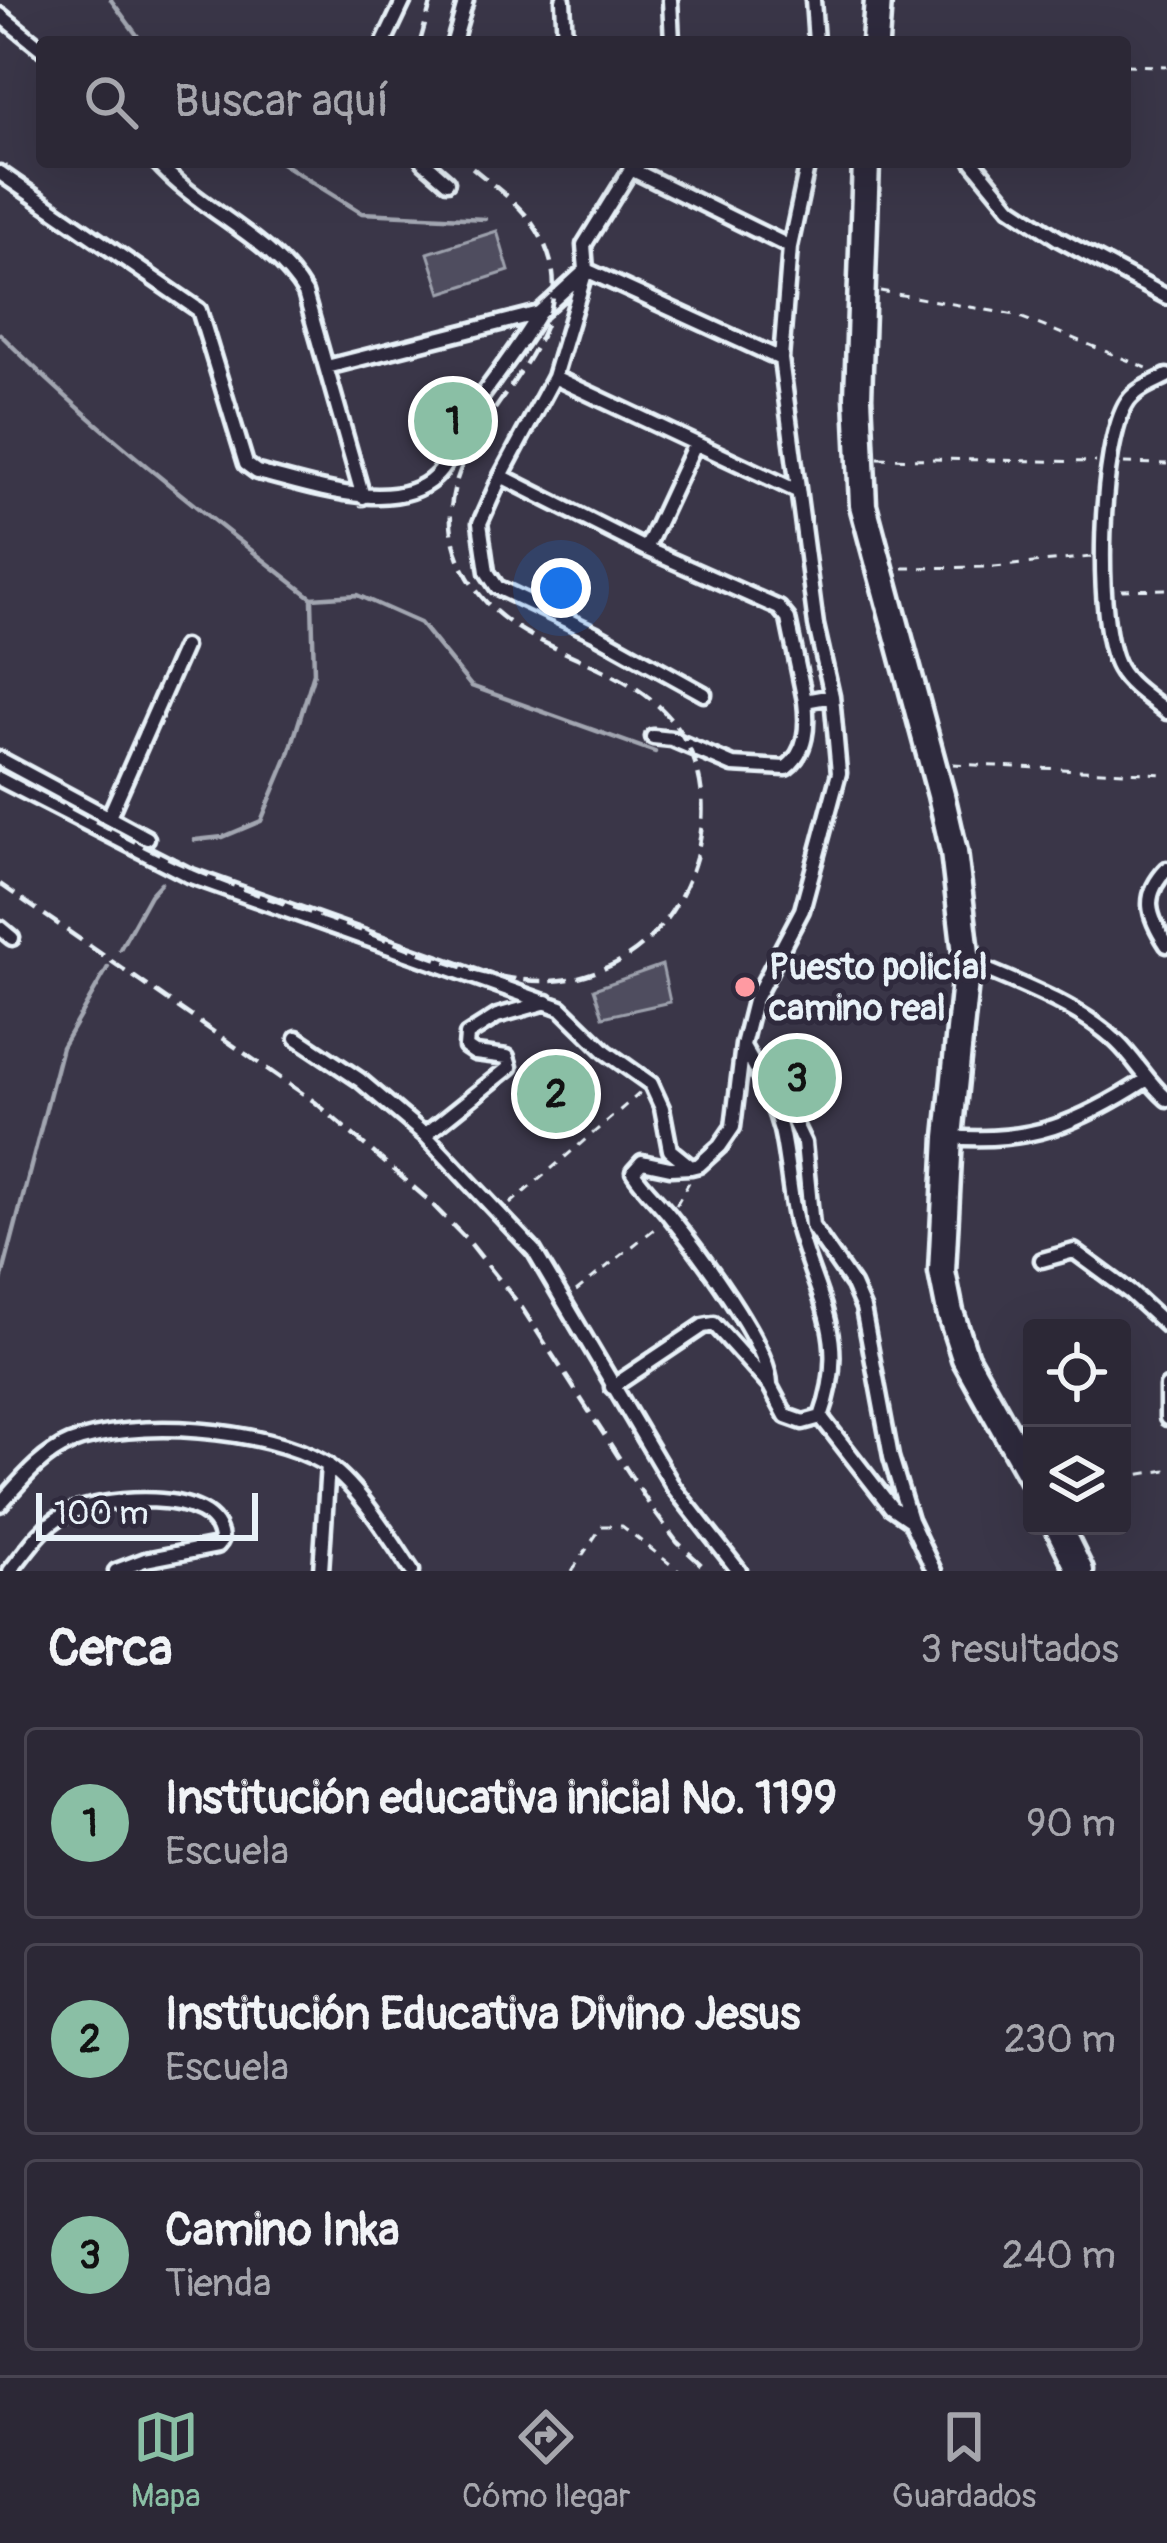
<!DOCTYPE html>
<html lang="es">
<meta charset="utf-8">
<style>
body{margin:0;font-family:Pangolin,sans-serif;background:#34303e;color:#f1f3f6}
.controls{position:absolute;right:36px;bottom:36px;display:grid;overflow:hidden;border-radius:12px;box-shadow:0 12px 48px #0002}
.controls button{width:108px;height:108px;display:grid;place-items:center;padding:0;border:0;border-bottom:3px solid #484451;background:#2c2836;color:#f1f3f6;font:60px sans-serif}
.scale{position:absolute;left:36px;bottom:30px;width:222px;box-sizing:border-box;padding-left:12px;border:6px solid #e8f1f8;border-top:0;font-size:33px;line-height:42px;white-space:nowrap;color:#e8f1f8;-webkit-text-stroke:9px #2f2a3d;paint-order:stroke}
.you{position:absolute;left:561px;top:588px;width:42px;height:42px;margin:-30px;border:9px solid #fff;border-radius:50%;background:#1a73e8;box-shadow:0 0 0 18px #1a73e833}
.badge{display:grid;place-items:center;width:78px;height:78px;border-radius:50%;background:#8abfa5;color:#111;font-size:39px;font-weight:700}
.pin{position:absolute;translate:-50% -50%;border:6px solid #fff;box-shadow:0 3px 12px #0006}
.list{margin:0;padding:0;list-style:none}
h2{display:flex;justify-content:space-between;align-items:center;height:156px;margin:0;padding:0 48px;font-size:51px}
h2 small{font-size:39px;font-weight:400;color:#a6a6ad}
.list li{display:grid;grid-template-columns:78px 1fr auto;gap:36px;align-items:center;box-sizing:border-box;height:192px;margin:0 24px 24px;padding:0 24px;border:3px solid #484451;border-radius:12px}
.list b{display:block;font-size:45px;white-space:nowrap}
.list p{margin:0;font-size:39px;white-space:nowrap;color:#a6a6ad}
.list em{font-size:39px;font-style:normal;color:#a6a6ad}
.icon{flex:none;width:66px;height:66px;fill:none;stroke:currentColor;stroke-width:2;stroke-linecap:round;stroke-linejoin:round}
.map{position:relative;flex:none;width:1167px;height:1571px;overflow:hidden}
.search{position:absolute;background:#2c2836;box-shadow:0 12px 48px #0002;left:36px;right:36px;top:36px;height:132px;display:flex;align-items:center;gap:30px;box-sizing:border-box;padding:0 42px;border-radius:12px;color:#a6a6ad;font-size:45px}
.sheet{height:804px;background:#2c2836}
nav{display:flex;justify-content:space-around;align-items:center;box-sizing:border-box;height:168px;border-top:3px solid #484451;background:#2c2836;font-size:33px;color:#a6a6ad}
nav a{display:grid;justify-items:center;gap:6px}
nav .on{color:#8abfa5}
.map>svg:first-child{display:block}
</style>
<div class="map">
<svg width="1167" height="1571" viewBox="0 0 1167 1571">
<rect width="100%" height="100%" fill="#3a3648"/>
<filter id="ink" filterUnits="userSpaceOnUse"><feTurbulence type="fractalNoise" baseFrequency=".00833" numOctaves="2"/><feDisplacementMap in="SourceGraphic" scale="24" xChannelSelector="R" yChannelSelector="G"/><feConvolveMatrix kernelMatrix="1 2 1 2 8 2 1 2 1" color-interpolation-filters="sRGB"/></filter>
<g filter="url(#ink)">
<!-- green -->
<path fill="#504e5f" stroke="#9ca0ac" stroke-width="3" d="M497,231L509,271L441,293L428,253Z
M662,965L670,1002L603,1017L594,989Z"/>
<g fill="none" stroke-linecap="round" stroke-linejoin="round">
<!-- stream -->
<path stroke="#a2a6b1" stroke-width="4.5" d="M111,0L142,42
M280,162L362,213L485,219
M0,334C97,431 204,513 312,598L357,595L420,623L471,686L655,752
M195,840L223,837L261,821L289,754L314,673L312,600
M120,949L150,895L161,883
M0,1285L62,1047L108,967"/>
<!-- street casing -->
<g stroke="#e8f1f8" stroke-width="21">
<path id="street" d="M563,0L565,42
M670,0L672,42
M813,0L816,42
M0,15L42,49
M384,42L404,0
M454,42L466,0
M157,162C200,211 272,237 305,293L363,497
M424,162L447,182
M642,162L631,169L584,245L586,270L554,377L501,476L480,523L487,572L497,587L594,633L704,694
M973,162L1010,207L1059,239L1167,297
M631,169L790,247
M0,173L199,310L246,464L257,472C305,483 394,517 435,477C451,463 454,437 465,420C489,384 517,351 539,313
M586,270L781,359
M327,367L539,313L585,271
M1167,376C1153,383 1137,389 1128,401C1099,442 1094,625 1119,668C1129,686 1151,699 1167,712
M554,377L797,491
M501,476L646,549L779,608L788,619L805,701L832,696
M646,549L694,446
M653,737L672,739L733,765L786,768C807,752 808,726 805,701
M0,759L147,838
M0,779L188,875L561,1008L606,1052L651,1084L662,1108L670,1150L691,1167L699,1165L720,1146L733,1127L743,1045L754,1001L802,910L839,773L832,696L816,625L781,359L790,247L808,162
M109,817L184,647
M1167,869C1141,896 1148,916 1167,945
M0,928L12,938
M967,962C1015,982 1080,1006 1117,1042C1136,1060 1147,1082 1167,1099
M297,1038L360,1080L425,1135L534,1251L674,1488L739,1571
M774,1099L791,1116L804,1143L812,1226L853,1285L863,1308L891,1457L910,1520L934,1571
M425,1135L510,1067L507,1057L475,1053L466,1047L467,1035L497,1016L547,1002
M950,1137C1031,1144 1079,1123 1146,1080
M691,1167L670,1168L642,1162L633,1172C643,1188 658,1201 669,1215C697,1250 768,1343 770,1384
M1042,1260L1074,1251L1131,1293L1167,1326
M612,1387L703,1326L714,1324L770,1386L786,1416L803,1422L821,1417C851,1335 815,1297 796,1222C789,1192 788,1160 781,1130C773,1100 759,1073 743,1046
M1167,1387V1418
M821,1417L891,1507L910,1520
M0,1504C20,1482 41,1455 70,1443C133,1418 265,1428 324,1463C356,1482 391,1540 412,1571
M10,1571C25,1553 41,1527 62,1516C96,1497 220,1485 221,1541L217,1546L145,1560L116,1571
M321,1571L328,1465"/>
</g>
<!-- highway casing -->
<g stroke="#e8f1f8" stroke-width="33">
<path id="highway" d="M875,42L878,0
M866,162L858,397L863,505L941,795L954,852L967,962L949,1137L942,1272L950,1312L965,1358L1032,1478
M1058,1526L1080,1571"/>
</g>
<!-- path -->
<path stroke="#e8f1f8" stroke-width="3" stroke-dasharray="9 9" stroke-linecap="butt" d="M1125,65L1167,66
M880,291L1015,315L1152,370
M878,458L1096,462
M1124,463L1167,464
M903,568L994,567L1091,557
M1121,590L1167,589
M953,764L1167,774
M510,1204L640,1093
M676,1205L689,1182
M576,1291L658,1226
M1122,1477L1167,1470
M572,1571L602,1526H622L679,1571"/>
<!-- street -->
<use href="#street" stroke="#2f2a3d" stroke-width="12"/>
<!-- highway -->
<use href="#highway" stroke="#2f2a3d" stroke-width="24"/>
<!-- rail -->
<path stroke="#e8f1f8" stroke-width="4.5" stroke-dasharray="18 9" stroke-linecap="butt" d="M420,42L432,0
M0,770C59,801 117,834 177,862C237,889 301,909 363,931C420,952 486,982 546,981C570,981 594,974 616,963C656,942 684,901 696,858C704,826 706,792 694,760C653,647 513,670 464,570C395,431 623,352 532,223C515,199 488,182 466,162
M0,884L315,1102L426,1198L470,1243L522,1308L653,1510L677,1542L708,1571"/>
</g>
</g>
<!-- markers -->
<circle fill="#ff9aa2" stroke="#2f2a3d" stroke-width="4.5" cx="745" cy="987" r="12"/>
<g text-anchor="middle" stroke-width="10" stroke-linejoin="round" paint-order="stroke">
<!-- poi labels -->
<g font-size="36" font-weight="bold" fill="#e8f1f8" stroke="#2f2a3d" text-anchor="start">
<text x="769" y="979">Puesto policíal<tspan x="769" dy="41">camino real</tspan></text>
</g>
</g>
</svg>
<div class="controls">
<button><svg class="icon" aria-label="locate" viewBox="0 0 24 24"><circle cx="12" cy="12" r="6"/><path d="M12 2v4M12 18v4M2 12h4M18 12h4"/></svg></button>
<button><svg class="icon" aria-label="layers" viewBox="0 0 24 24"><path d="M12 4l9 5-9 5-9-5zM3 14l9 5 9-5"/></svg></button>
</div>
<div class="scale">100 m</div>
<div class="you"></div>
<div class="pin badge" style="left:453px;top:421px">1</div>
<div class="pin badge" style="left:556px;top:1094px">2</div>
<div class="pin badge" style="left:797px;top:1078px">3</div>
<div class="search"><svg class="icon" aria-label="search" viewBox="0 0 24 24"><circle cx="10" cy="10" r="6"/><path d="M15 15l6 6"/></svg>Buscar aquí</div>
</div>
<section class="sheet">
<h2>Cerca<small>3 resultados</small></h2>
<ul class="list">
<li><span class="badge">1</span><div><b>Institución educativa inicial No. 1199</b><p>Escuela</p></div><em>90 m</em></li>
<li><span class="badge">2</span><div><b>Institución Educativa Divino Jesus</b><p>Escuela</p></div><em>230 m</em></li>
<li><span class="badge">3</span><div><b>Camino Inka</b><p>Tienda</p></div><em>240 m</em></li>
</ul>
</section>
<nav>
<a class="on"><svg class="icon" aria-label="map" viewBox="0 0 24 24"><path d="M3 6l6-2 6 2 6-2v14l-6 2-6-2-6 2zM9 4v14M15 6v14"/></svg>Mapa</a>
<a><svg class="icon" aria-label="directions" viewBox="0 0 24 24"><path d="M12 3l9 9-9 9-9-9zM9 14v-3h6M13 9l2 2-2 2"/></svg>Cómo llegar</a>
<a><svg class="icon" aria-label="saved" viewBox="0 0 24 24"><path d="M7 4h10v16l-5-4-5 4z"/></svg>Guardados</a>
</nav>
